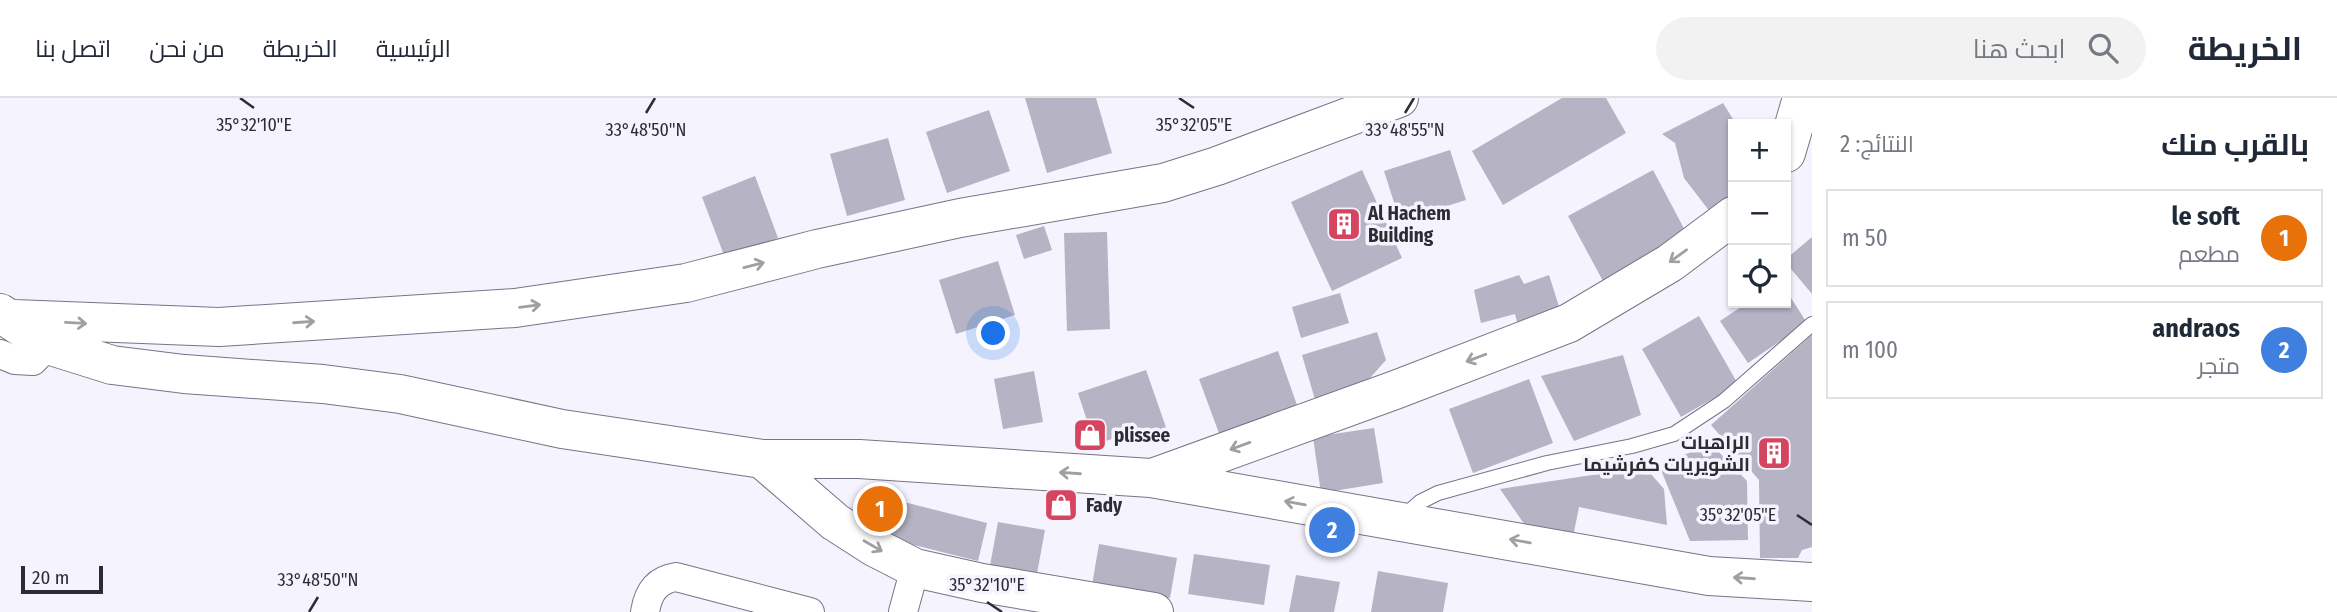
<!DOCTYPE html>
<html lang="ar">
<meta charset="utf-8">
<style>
body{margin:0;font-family:"Fira Sans Condensed",Cairo,sans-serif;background:#f2f2f3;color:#1f2937;direction:rtl}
.controls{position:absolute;right:21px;top:21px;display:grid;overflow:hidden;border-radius:0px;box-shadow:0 2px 5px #0004}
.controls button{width:63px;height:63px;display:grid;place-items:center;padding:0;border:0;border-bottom:2px solid #e0e1e3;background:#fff;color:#1f2937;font:35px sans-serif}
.scale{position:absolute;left:21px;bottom:18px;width:82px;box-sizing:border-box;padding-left:7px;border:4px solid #2d2c33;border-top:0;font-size:19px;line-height:24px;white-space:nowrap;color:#2d2c33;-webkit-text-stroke:5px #f4f3fe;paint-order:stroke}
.you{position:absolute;left:994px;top:236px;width:24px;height:24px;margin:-18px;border:5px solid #fff;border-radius:50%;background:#1a73e8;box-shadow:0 0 0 10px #1a73e833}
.badge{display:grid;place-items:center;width:46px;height:46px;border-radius:50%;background:#d54560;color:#fff;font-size:23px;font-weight:700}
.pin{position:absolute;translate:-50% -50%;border:4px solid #fff;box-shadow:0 2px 7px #0006}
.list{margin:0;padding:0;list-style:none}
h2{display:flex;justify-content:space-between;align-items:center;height:91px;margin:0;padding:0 28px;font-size:30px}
h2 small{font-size:23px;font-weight:400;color:#747a83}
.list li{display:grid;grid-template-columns:46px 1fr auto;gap:21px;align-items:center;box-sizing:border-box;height:98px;margin:0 14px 14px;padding:0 14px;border:2px solid #e0e1e3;border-radius:0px}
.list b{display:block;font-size:26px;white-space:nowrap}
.list p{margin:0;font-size:23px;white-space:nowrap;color:#747a83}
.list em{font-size:23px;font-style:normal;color:#747a83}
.icon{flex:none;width:38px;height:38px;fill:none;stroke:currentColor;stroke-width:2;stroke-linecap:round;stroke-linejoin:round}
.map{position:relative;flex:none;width:1812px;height:514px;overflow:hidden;direction:ltr}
header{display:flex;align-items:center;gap:42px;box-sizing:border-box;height:98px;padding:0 35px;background:#fff;border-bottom:2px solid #e0e1e3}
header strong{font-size:33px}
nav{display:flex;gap:38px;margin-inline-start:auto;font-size:24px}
.search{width:490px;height:63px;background:#f2f2f3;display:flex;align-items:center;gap:18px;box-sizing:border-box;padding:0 24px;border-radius:38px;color:#747a83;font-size:26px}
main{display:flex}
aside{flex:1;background:#fff}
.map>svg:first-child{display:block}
</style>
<header>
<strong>الخريطة</strong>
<div class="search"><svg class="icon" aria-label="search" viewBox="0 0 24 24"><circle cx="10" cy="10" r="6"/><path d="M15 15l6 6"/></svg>ابحث هنا</div>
<nav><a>الرئيسية</a><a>الخريطة</a><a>من نحن</a><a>اتصل بنا</a></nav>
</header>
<main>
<aside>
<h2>بالقرب منك<small>النتائج: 2</small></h2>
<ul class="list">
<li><span class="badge" style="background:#e8710a">1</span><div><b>le soft</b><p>مطعم</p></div><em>50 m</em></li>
<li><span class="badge" style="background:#3f7fe0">2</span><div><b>andraos</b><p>متجر</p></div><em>100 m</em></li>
</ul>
</aside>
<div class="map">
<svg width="1812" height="514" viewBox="0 0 1812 514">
<rect width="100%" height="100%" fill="#f4f3fe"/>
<!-- building -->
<path fill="#b5b3c4" d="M1025,0H1096L1112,55L1047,75Z
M1562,0H1606L1626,35L1503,107L1472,53Z
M1723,5L1736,26H1733V105L1714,119L1684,80L1675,45L1662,36Z
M989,12L1010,73L947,95L926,34Z
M888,40L905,102L847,118L830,56Z
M1450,52L1466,102L1400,123L1384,73Z
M1362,72L1402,160L1332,193L1291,104Z
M1653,72L1689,140L1604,185L1568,118Z
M755,78L778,140L766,144L771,157L730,173L702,99Z
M1044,128L1052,152L1024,161L1016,137Z
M1107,134L1110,231L1067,233L1064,135Z
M1812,139V196L1786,165V161Z
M998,163L1015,217L956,236L939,182Z
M1519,177L1524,186L1549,177L1562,218L1519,232L1515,216L1481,225L1474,192Z
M1786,192L1807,225L1748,265L1720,223L1747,205H1786Z
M1340,195L1349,225L1301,240L1292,209Z
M1699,218L1738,286L1681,319L1642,251Z
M1377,234L1386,262L1370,280L1316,305L1302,257Z
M1812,237V449L1802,452L1798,460H1760L1759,382L1711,327Z
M1278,253L1298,310L1220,338L1199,281Z
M1623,257L1641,317L1574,343L1541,278Z
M1146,272L1168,335L1144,344L1140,331L1095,347L1078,295Z
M1034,273L1043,324L1003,331L994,281Z
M1529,281L1553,345L1473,375L1449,311Z
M1374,330L1383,385L1321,395L1313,339Z
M1711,346L1747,383L1748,442L1690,443L1659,367Z
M1645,369L1664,391L1667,427L1579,409L1573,439L1527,430L1500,391Z
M896,402L987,425L978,463L886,440Z
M998,424L1045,432L1036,481L989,473Z
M1099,446L1177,460L1170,500L1092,487Z
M1194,456L1270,467L1264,507L1188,496Z
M1378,473L1448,485L1443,514H1371Z
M1296,477L1340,484L1334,514H1289Z"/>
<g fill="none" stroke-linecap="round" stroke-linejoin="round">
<!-- lane casing -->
<g stroke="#777585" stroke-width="16">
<path id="lane" d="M1402,420L1420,404L1438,395L1547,365L1632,348L1674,336L1724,303L1812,226"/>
</g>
<!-- street casing -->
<g stroke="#777585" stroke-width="30">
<path id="street" d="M0,256L15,262L33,263L48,247
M645,514C648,495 656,482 676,479L810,514
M903,514L915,470"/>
</g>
<!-- secondary casing -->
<g stroke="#777585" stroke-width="40">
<path id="secondary" d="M1786,55L1802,0
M0,215L48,247L112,267L184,276L323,286L400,296L562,331L762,361H859L1151,380L1709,478L1812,484
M14,221L219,229L515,210L686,185L817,151L960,120L1163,85L1217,68L1399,0
M762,361L835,424L874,449L915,470L982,485L1154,514
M1155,379L1395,292L1569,225L1670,165L1733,118"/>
</g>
<!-- lane -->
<use href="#lane" stroke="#fff" stroke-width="14"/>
<!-- street -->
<use href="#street" stroke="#fff" stroke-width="28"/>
<!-- secondary -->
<use href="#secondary" stroke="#fff" stroke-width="38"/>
</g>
<!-- one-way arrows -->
<defs><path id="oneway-shaft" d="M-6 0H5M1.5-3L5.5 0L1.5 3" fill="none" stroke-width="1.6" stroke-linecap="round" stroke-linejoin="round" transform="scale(1.75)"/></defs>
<g stroke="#a0a0a3">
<use href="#oneway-shaft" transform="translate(1678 158) rotate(144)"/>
<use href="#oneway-shaft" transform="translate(754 167) rotate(-14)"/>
<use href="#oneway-shaft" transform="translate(530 208) rotate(-8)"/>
<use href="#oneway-shaft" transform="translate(304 224) rotate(-4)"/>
<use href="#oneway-shaft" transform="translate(76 225) rotate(3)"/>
<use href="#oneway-shaft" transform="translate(1476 260) rotate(159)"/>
<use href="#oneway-shaft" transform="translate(1240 348) rotate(160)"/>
<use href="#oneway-shaft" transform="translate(1070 375) rotate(-176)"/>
<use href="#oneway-shaft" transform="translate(1295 405) rotate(-170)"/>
<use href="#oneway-shaft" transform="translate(1520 443) rotate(-170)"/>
<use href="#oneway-shaft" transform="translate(873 448) rotate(30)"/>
<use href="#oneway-shaft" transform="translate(1744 480) rotate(-176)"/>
</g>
<!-- ticks -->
<path fill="none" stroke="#2d2c33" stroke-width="2.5" d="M240,0L254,10M1179,0L1194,10M646,15L655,0M1405,15L1414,0M1797,417L1812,427M987,504L1002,514M309,514L318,499"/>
<!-- icons -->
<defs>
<g id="building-square" transform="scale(1.75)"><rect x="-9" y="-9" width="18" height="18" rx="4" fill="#d54560" stroke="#f4f3fe"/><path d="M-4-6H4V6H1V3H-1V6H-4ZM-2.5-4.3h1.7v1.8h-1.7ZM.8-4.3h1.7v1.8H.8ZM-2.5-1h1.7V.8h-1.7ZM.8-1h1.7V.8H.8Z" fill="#fff"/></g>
<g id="shop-square" transform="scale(1.75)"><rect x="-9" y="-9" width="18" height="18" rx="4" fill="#d54560" stroke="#f4f3fe"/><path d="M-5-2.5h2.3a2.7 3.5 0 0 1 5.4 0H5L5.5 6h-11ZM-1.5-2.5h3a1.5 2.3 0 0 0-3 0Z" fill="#fff"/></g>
</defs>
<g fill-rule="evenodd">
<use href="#building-square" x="1344" y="126"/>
<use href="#shop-square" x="1090" y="337"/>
<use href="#building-square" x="1774" y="355"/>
<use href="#shop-square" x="1061" y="407"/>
</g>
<g text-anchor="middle" stroke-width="7" stroke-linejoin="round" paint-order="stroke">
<!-- poi labels -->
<g font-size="19" font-weight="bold" fill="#2d2c33" stroke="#f4f3fe" text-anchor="start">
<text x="1368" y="122">Al Hachem<tspan x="1368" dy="22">Building</tspan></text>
<text x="1114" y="344">plissee</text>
<text x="1750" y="351" text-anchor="end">الراهبات<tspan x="1750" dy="22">الشويريات كفرشيما</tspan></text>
<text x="1086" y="414">Fady</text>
</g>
</g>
<g font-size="18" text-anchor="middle" fill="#2d2c33" stroke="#f4f3fe" stroke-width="7" stroke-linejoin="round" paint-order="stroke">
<text x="254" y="33">35°32'10"E</text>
<text x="1194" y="33">35°32'05"E</text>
<text x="646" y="38">33°48'50"N</text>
<text x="1405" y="38">33°48'55"N</text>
<text x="1738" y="423">35°32'05"E</text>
<text x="318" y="488">33°48'50"N</text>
<text x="987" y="493">35°32'10"E</text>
</g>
</svg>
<div class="controls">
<button>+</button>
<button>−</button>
<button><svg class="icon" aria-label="locate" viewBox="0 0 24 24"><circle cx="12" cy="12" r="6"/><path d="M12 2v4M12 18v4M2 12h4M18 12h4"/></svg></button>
</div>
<div class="scale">20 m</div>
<div class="you"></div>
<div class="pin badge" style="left:880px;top:411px;background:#e8710a">1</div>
<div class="pin badge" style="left:1332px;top:432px;background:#3f7fe0">2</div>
</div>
</main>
